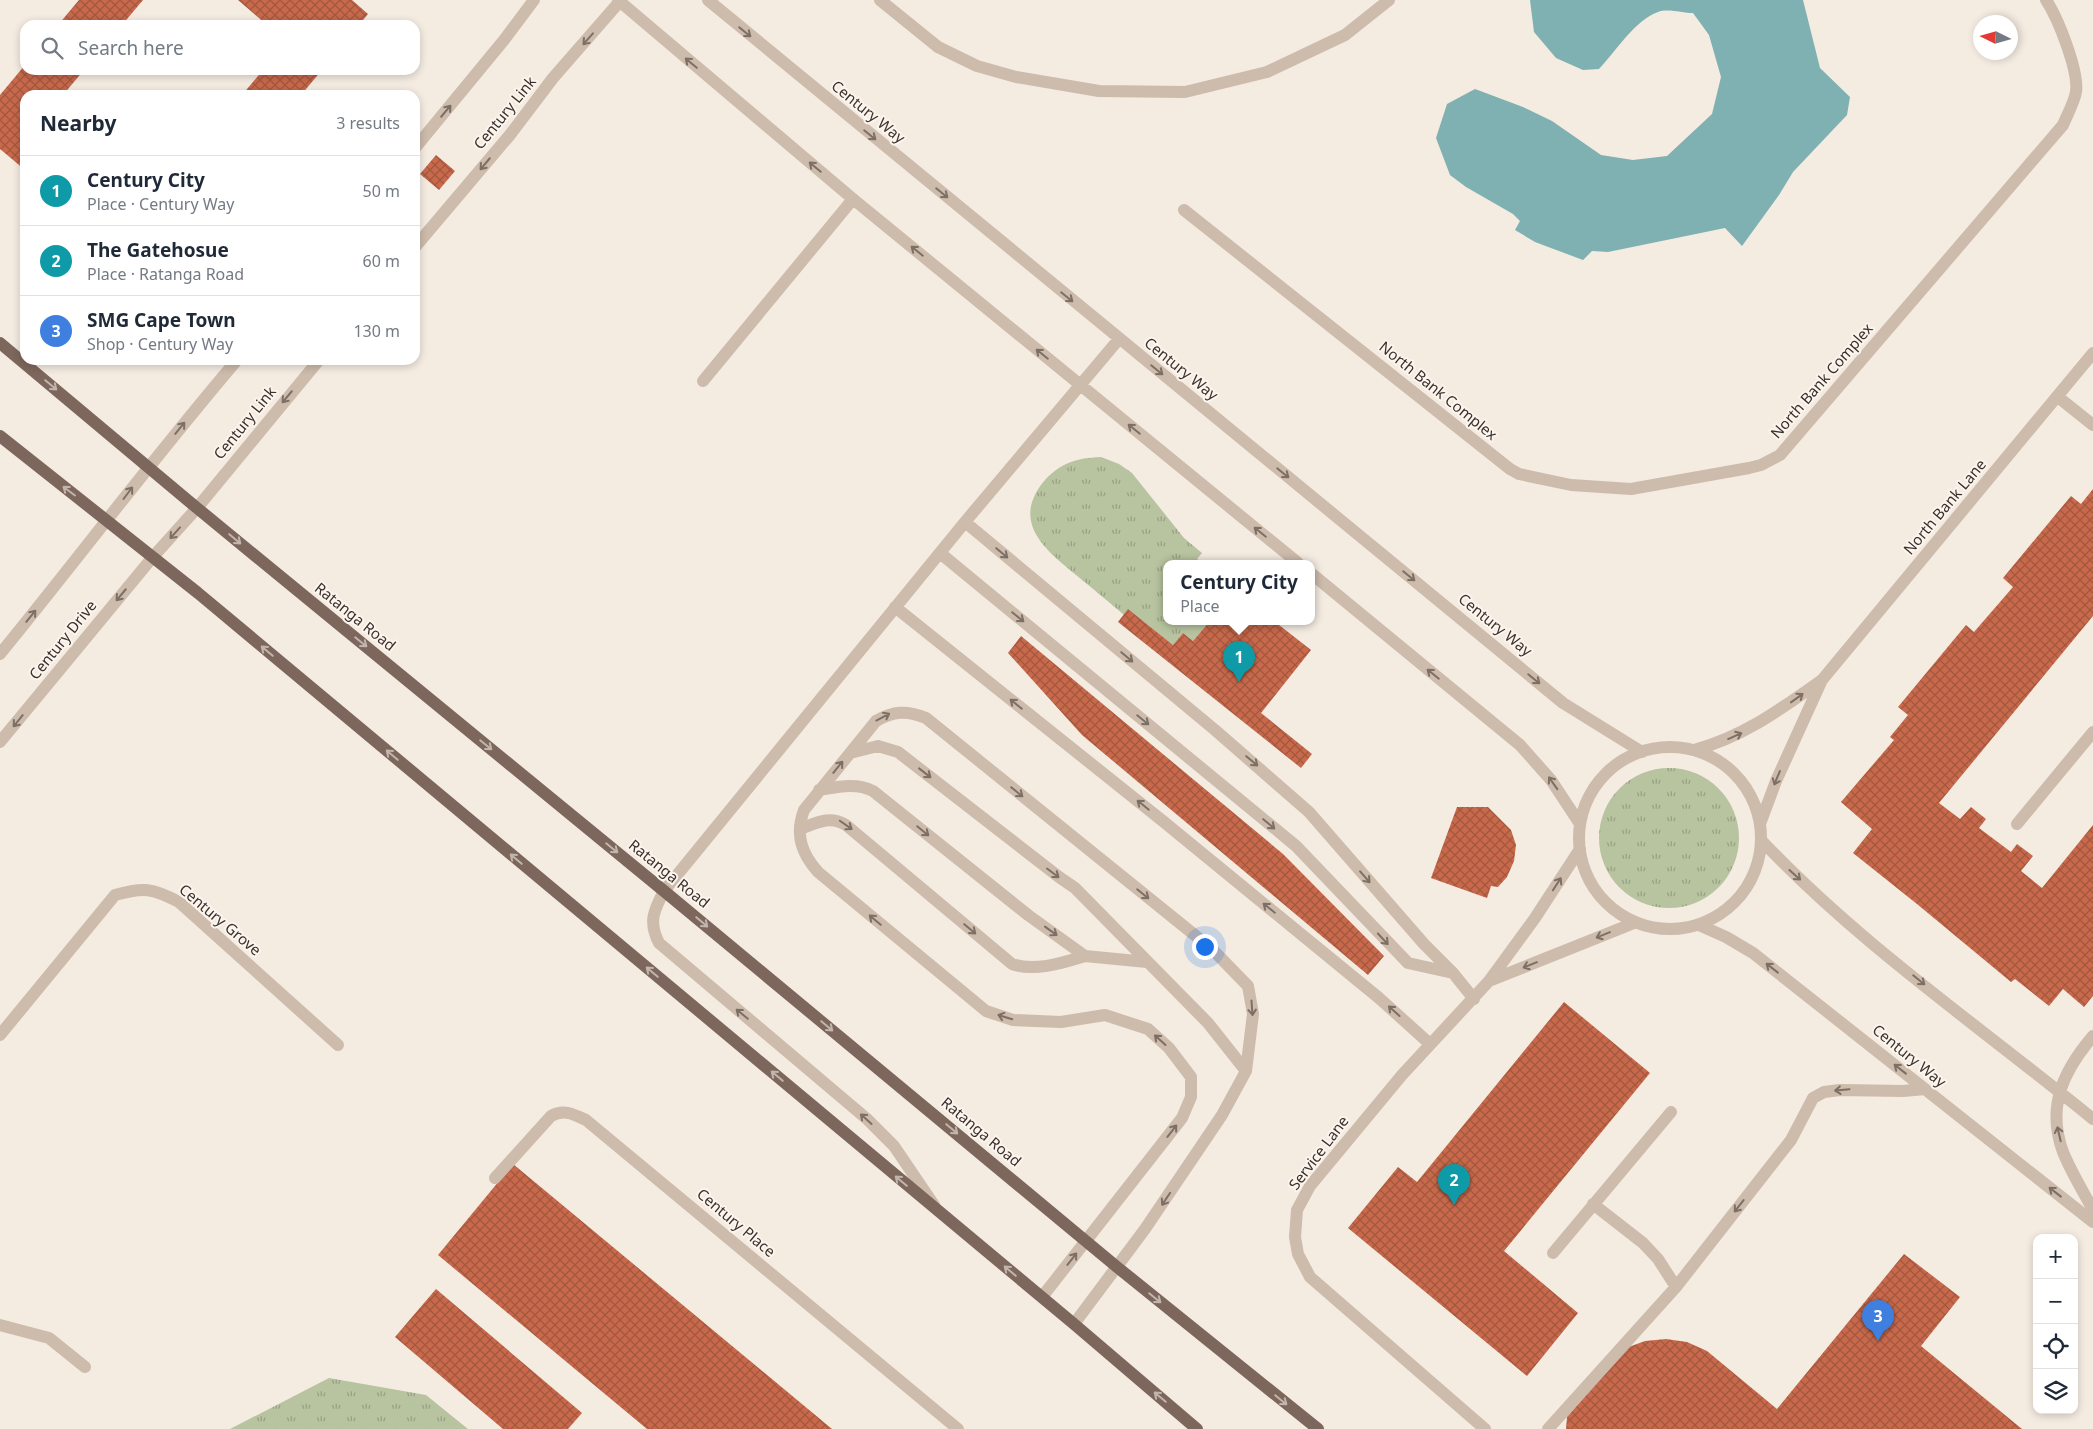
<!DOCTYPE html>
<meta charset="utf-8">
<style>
body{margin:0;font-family:"Noto Sans",sans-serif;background:#f2f2f3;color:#1f2937}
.controls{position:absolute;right:15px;bottom:15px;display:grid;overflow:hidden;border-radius:10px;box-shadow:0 2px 8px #0003}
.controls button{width:45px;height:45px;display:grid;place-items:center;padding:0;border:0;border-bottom:1px solid #e0e1e3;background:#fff;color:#1f2937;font:25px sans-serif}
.compass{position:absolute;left:1973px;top:15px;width:45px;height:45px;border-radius:50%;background:#fff;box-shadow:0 2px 8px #0003;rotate:275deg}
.you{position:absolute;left:1204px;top:946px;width:18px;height:18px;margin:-12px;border:4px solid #fff;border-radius:50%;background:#1a73e8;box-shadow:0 0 0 8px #1a73e833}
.badge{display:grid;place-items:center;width:32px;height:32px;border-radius:50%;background:#0f766e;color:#fff;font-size:16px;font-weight:700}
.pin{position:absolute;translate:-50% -41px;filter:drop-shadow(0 1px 2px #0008)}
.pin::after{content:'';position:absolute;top:26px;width:18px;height:15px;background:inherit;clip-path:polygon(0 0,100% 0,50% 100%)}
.popup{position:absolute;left:1163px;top:560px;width:152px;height:65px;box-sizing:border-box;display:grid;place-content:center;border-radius:10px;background:#fff;filter:drop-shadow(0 1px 4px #0005);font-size:16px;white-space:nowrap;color:#747a83}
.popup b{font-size:19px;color:#1f2937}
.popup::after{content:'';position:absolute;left:50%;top:100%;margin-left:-10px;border:10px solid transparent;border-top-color:#fff}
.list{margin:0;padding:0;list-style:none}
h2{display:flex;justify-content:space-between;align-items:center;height:65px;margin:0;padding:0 20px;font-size:21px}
h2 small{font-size:16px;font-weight:400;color:#747a83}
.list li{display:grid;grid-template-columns:32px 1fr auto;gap:15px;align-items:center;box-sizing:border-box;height:70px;padding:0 20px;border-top:1px solid #e0e1e3}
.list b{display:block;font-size:19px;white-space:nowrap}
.list p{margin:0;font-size:16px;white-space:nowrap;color:#747a83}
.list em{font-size:16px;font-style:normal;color:#747a83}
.icon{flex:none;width:28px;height:28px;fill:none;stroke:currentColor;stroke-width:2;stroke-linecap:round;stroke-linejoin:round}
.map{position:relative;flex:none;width:2093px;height:1429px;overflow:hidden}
.search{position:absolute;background:#fff;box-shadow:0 2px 8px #0003;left:20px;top:20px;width:400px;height:55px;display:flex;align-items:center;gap:12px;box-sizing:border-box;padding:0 18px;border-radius:15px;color:#747a83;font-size:19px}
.panel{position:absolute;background:#fff;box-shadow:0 2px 8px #0003;left:20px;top:90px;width:400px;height:275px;border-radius:15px}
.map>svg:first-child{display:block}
</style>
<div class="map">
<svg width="2093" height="1429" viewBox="0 0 2093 1429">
<defs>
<pattern id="grass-tufts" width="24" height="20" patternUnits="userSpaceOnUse" patternTransform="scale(1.25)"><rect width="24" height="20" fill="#b8c4a0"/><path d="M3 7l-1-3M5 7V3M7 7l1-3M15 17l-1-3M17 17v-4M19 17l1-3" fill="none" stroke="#97a083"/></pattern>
<pattern id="building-cross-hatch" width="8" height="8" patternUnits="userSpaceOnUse" patternTransform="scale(1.25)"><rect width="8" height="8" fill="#c8694b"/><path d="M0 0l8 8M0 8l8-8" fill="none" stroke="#a4573f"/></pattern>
</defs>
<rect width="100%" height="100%" fill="#f4ebe1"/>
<!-- grass -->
<path fill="url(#grass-tufts)" d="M1101,457L1119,464L1132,473L1184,538L1202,553L1197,559L1203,563H1166V621H1210L1193,641L1183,633L1173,645L1129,610L1124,615C1108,601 1092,588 1076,575C1048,552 1012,525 1041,485C1057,464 1075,458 1101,457Z
M1599 838a70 70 0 1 1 140 0a70 70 0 1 1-140 0Z
M329,1378L426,1395L468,1429H230Z"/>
<!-- water -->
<path fill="#7fb0b2" d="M1530,0H1803L1820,68L1850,97L1847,115L1793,172L1779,195L1742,246L1725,228L1608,252L1592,251L1583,260L1535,242L1515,230L1520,221L1513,214L1466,187L1450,175L1436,138L1447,104L1475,89L1523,107L1552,121L1601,155L1633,160L1667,156L1712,114L1721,77L1709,35L1693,13C1683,13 1667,8 1658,12C1635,20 1616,51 1599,69L1583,70L1556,58L1534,32Z"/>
<!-- building -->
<path fill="url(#building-cross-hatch)" d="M79,0H143L122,25H58Z
M238,0H352L368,14L359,25H267Z
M25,65V70H84L63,95H25V170L0,149V95Z
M263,70H322L301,95H242Z
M436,155L455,171L439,190L420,174Z
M2093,489V616L1939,803L1960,819L1971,807L1986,819L1979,828L2011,852L2017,844L2033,856L2021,871L2042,888L2093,825V996L2084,1007L2063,989L2049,1006L2015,979L2011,982L1917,904L1853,853L1872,829L1841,802L1894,740L1890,737L1908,715L1898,707L1966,625L1974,632L2013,587L2003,578L2071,496L2081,504Z
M1128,609L1173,645L1183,633L1193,641L1210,621H1274L1311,650L1261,713L1312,754L1301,768L1118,622Z
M1021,636L1283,854L1384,956L1368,975L1082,735L1008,653Z
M1457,807H1488L1511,830L1516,845L1514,861L1507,877L1498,887L1491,886L1487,898L1431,878Z
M1564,1002L1650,1073L1504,1251L1578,1313L1527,1376L1348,1228L1398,1167L1417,1182Z
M513,1164L832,1429H647L438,1255Z
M1904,1254L1960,1297L1921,1346L2022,1429H1566L1567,1417L1626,1348L1645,1341L1666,1339L1687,1342L1707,1351L1777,1409Z
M436,1289L582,1413L568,1429H503L395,1337Z"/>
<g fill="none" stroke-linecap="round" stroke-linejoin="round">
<!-- minor -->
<path stroke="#cdbbac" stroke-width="12" d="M618,0L853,199L1298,563
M708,0L1563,703L1642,752
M880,0L938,47L977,66L1016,77L1099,91L1185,92L1267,72L1345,35L1389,0
M415,148L504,40L534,0
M1184,210L1510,469L1519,474L1571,485L1631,489L1749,468L1761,465L1780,455L2063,125C2067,115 2074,103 2076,92C2079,71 2058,18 2046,0
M415,247L509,136L553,78L621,0
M703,381L853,199
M2058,397L2093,425
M965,522L1215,730L1309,812L1424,944L1453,973L1474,999
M940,553L1296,846L1408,963L1453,973
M1312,574L1520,745L1551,780L1580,824
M895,607L1164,822L1379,998L1430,1044
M0,654C80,556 155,456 237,360
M0,742L152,558L197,508L319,360
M1579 838a91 91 0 1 1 182 0a91 91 0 1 1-182 0Z
M1694,750C1743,737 1781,709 1822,680L2093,353
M850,753L878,746L898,752L1059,877L1075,888L1208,1023L1246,1071
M819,790C837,787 856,782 873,791L1028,915L1085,956L1147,962
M1760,824L1776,781L1821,682
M2017,824L2093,732
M800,829C816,823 830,815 846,825L1012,964C1035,972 1062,963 1085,956
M1761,840C1859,944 1982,1028 2093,1119
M1699,925L1726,937L1753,953L2093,1222
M1489,981L1634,923
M0,1035L115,895C144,887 152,888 179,902L338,1045
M2093,1036C2064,1070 2046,1106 2063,1152C2071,1172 2083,1191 2093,1210
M495,1178L551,1116C564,1109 573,1114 586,1120L958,1429
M1593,1204L1643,1243L1658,1259L1676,1287
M934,1205L894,1146L867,1119L659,943C648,922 654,910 664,891L965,522L1119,339
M1553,1253L1671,1112
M1042,1297L1182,1118L1191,1097V1077L1169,1048L1148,1029L1105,1015L1061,1022L1013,1020L986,1011L818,872C801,853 795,834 804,810L876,721C893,711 907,710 926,718L1212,949L1248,986L1253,1014L1246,1071L1222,1115L1145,1229L1074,1324
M0,1325L49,1338L85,1367
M1485,1429L1310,1277L1298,1254L1295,1237L1297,1210L1310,1186L1402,1075L1489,981L1535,918L1580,849
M1548,1429L1676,1287L1791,1140L1813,1098L1824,1092L1840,1090L1903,1091L1925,1089"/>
<!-- major -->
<path stroke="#7d675c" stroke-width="12" d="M0,343L197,508L664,891L1117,1267L1318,1429
M0,436L198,593L1074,1324L1197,1429"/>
</g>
<!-- one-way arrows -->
<defs><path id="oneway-shaft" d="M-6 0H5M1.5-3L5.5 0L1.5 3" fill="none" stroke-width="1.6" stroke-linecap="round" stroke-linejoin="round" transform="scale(1.25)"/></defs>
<g stroke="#7d6f65">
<use href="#oneway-shaft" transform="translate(745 32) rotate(39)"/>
<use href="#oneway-shaft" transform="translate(588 39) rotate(131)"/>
<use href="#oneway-shaft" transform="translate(691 63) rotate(-140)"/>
<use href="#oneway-shaft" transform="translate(446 111) rotate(-50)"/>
<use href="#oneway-shaft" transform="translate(870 135) rotate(39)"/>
<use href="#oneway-shaft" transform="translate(485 164) rotate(130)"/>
<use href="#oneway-shaft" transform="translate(815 167) rotate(-140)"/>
<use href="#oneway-shaft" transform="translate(942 193) rotate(39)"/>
<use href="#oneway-shaft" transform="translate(917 251) rotate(-141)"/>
<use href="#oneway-shaft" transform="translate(1067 297) rotate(39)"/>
<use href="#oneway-shaft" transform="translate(1042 354) rotate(-141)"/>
<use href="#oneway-shaft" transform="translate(1157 370) rotate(39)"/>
<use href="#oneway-shaft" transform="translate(287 397) rotate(130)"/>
<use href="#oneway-shaft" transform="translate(180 428) rotate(-51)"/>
<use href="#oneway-shaft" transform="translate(1134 429) rotate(-141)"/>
<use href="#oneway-shaft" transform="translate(1283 473) rotate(39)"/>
<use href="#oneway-shaft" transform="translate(128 493) rotate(-53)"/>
<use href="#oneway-shaft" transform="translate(1260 532) rotate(-141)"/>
<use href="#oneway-shaft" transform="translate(175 533) rotate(132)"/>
<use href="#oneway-shaft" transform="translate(1002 553) rotate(40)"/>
<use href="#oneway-shaft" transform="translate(1409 576) rotate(39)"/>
<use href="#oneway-shaft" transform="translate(121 595) rotate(130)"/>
<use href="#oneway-shaft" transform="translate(31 616) rotate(-51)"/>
<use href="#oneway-shaft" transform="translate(1018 617) rotate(39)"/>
<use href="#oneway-shaft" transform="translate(1127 657) rotate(40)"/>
<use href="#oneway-shaft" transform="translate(1433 674) rotate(-141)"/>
<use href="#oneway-shaft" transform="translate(1534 679) rotate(39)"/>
<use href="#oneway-shaft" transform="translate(1797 698) rotate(-36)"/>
<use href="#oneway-shaft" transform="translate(1016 704) rotate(-141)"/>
<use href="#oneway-shaft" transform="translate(883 717) rotate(-28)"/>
<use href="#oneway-shaft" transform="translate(1143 720) rotate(39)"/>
<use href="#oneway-shaft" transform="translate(18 721) rotate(129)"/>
<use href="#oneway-shaft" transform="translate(1735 736) rotate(-24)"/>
<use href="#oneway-shaft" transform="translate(1252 761) rotate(40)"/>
<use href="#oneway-shaft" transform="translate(838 767) rotate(-51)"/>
<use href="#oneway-shaft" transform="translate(925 773) rotate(38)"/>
<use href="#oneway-shaft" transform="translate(1777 778) rotate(113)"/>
<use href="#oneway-shaft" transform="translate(1553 783) rotate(-125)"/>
<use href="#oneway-shaft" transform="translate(1017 792) rotate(39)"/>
<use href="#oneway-shaft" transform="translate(1143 805) rotate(-141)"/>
<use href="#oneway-shaft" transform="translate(1269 824) rotate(40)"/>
<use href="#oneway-shaft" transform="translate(846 825) rotate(35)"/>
<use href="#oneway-shaft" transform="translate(923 831) rotate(39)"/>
<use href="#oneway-shaft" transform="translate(1053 873) rotate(37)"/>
<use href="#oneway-shaft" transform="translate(1795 875) rotate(42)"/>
<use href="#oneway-shaft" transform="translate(1365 877) rotate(49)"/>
<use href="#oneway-shaft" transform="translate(1557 884) rotate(-57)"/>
<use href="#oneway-shaft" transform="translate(1143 894) rotate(39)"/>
<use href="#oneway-shaft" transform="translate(1269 908) rotate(-141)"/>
<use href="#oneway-shaft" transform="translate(875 920) rotate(-140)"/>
<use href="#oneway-shaft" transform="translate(970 929) rotate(40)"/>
<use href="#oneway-shaft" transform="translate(1051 931) rotate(36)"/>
<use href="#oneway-shaft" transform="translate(1603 935) rotate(158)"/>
<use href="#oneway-shaft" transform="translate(1383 939) rotate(47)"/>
<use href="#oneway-shaft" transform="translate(1530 965) rotate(158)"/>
<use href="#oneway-shaft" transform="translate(1772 968) rotate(-142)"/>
<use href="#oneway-shaft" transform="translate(1919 980) rotate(39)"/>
<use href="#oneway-shaft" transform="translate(1252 1008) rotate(86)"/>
<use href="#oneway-shaft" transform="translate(1394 1011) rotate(-138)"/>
<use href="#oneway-shaft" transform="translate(742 1014) rotate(-141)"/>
<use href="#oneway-shaft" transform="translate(1005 1017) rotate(-163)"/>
<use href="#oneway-shaft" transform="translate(1160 1040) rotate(-138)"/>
<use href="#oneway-shaft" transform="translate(1900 1069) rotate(-142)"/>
<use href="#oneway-shaft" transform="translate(1842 1090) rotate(175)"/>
<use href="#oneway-shaft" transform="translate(866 1119) rotate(-138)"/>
<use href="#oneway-shaft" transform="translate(1172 1131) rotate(-52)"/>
<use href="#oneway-shaft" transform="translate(2059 1134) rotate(-103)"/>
<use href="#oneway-shaft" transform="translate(2055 1192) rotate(-142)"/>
<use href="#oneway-shaft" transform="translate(1166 1199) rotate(124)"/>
<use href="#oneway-shaft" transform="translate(1739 1206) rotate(128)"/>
<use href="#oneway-shaft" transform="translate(1072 1259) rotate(-52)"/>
</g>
<g stroke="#c2b5ac">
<use href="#oneway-shaft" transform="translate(51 385) rotate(40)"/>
<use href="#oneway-shaft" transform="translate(69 491) rotate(-143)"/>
<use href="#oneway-shaft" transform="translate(235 539) rotate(40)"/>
<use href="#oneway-shaft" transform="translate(361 642) rotate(39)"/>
<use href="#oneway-shaft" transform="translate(267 651) rotate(-140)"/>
<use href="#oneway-shaft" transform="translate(486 745) rotate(39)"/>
<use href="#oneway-shaft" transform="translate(392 755) rotate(-140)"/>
<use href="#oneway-shaft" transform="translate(612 848) rotate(39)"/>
<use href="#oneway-shaft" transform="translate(516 859) rotate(-140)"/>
<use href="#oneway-shaft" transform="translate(702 922) rotate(40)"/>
<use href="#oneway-shaft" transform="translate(652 972) rotate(-140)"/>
<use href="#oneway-shaft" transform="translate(827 1026) rotate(40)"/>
<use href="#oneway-shaft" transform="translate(777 1076) rotate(-140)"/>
<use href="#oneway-shaft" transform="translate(952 1129) rotate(40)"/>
<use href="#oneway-shaft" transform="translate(901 1181) rotate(-140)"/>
<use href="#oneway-shaft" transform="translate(1010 1271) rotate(-140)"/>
<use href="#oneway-shaft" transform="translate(1155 1298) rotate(39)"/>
<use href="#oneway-shaft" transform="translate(1160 1397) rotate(-140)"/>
<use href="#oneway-shaft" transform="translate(1281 1400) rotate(39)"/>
</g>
<g text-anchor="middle" stroke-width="4" stroke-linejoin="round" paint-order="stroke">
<!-- street labels -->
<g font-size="15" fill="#3b302b" stroke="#fbf5ee">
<text transform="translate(868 112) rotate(39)" y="5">Century Way</text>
<text transform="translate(505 113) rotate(-51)" y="5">Century Link</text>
<text transform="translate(1181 369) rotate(39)" y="5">Century Way</text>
<text transform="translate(1822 381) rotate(-49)" y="5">North Bank Complex</text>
<text transform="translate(1438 391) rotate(39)" y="5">North Bank Complex</text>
<text transform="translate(245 423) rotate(-51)" y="5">Century Link</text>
<text transform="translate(1945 507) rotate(-50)" y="5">North Bank Lane</text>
<text transform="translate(355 617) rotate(39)" y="5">Ratanga Road</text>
<text transform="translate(1495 625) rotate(39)" y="5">Century Way</text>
<text transform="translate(63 640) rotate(-51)" y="5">Century Drive</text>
<text transform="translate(669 874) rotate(39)" y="5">Ratanga Road</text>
<text transform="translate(220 920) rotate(40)" y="5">Century Grove</text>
<text transform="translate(1909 1056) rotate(39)" y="5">Century Way</text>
<text transform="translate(981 1132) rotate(40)" y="5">Ratanga Road</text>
<text transform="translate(1319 1153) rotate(-53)" y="5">Service Lane</text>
<text transform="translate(736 1223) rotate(40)" y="5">Century Place</text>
</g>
</g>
</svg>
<div class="controls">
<button>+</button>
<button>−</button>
<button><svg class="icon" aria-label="locate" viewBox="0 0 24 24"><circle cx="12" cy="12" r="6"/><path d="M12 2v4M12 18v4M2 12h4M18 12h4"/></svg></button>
<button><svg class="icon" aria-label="layers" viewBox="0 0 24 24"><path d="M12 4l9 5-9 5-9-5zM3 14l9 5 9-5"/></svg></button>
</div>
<svg class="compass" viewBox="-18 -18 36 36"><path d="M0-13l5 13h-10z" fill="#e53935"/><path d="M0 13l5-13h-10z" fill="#747a83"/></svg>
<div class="you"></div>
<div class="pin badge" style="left:1239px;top:682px;background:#0f9aa8">1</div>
<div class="popup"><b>Century City</b>Place</div>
<div class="pin badge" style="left:1454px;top:1205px;background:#0f9aa8">2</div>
<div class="pin badge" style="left:1878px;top:1341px;background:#3f7fe0">3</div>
<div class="search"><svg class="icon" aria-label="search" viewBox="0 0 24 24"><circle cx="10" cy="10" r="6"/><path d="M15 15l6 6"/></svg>Search here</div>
<section class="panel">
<h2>Nearby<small>3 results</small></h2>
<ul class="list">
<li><span class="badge" style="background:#0f9aa8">1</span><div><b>Century City</b><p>Place · Century Way</p></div><em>50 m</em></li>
<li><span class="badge" style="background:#0f9aa8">2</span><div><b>The Gatehosue</b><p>Place · Ratanga Road</p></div><em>60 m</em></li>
<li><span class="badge" style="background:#3f7fe0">3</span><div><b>SMG Cape Town</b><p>Shop · Century Way</p></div><em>130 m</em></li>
</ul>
</section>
</div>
